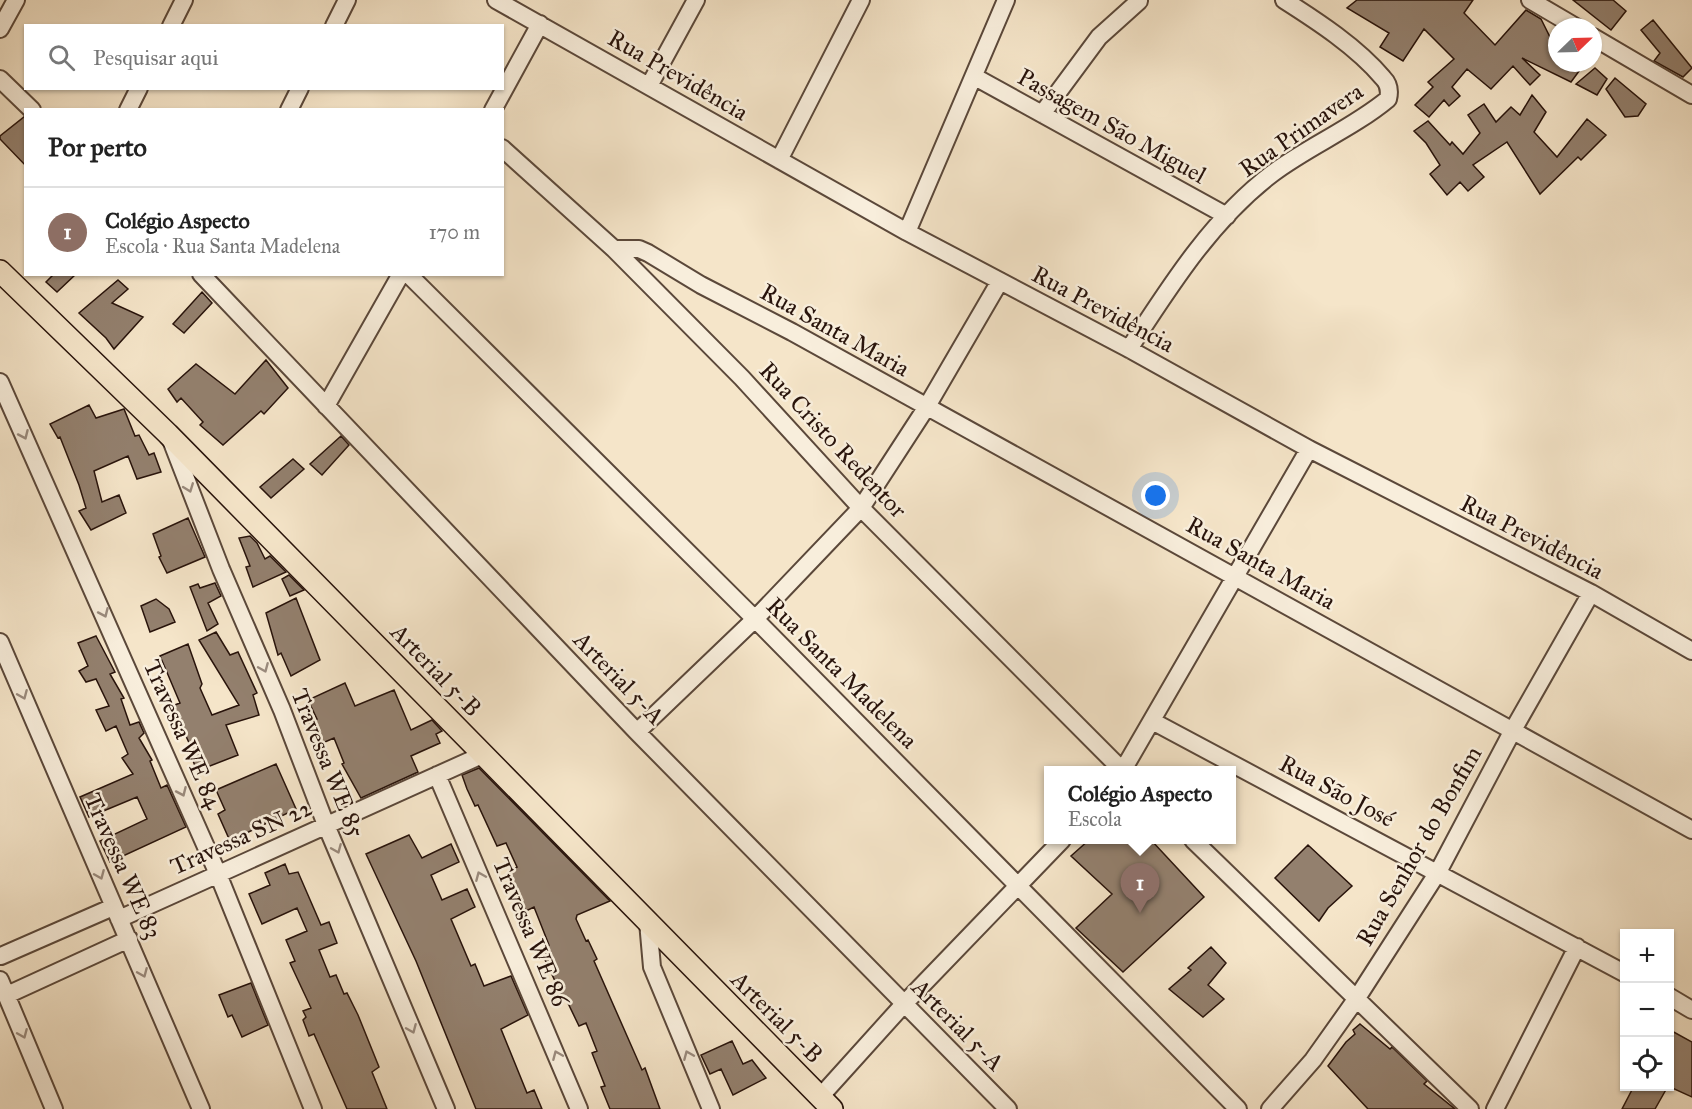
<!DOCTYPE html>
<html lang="pt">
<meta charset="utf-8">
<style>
body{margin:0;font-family:"IM FELL Great Primer",serif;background:#f2f2f2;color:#222}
.controls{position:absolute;right:18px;bottom:18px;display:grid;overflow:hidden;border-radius:0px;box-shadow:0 2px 4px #0004}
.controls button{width:54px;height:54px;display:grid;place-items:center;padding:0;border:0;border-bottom:2px solid #e0e0e0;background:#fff;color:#222;font:30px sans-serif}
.compass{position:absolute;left:1548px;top:18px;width:54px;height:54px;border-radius:50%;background:#fff;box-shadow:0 2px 4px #0004;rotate:67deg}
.you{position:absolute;left:1156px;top:496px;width:21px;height:21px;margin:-15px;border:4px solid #fff;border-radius:50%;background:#1a73e8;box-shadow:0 0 0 9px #1a73e833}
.badge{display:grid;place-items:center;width:39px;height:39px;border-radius:50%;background:#8f2418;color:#fff;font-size:20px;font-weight:700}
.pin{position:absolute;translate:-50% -50px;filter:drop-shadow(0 2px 3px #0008)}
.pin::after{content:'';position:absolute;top:32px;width:21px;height:18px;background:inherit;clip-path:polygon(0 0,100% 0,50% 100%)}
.popup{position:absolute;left:1044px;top:766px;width:192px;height:78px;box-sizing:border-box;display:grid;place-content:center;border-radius:0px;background:#fff;filter:drop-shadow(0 2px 4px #0005);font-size:20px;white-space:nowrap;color:#767676}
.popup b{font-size:22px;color:#222}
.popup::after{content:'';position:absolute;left:50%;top:100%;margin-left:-12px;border:12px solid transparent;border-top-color:#fff}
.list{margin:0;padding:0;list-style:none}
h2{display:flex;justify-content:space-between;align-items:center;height:78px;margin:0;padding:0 24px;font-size:26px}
h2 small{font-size:20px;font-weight:400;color:#767676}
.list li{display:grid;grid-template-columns:39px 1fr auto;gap:18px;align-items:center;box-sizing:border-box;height:90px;padding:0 24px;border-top:2px solid #e0e0e0}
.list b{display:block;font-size:22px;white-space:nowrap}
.list p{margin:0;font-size:20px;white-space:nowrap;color:#767676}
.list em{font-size:20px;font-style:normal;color:#767676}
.icon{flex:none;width:33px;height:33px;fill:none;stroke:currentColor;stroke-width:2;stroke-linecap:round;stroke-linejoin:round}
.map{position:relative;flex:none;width:1692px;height:1109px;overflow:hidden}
.search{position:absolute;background:#fff;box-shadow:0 2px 4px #0004;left:24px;top:24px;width:480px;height:66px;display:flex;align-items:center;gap:15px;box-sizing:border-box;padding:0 21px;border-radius:0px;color:#767676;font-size:22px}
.panel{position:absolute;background:#fff;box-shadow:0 2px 4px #0004;left:24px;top:108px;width:480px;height:168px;border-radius:0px}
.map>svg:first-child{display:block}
</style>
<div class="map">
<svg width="1692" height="1109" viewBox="0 0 1692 1109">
<rect width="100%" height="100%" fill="#f5e5c9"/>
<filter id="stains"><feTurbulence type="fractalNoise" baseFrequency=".00333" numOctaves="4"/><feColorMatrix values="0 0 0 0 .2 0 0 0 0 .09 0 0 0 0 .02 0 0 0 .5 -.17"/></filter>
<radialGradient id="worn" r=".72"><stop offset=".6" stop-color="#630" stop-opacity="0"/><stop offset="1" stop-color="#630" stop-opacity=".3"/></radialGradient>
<!-- building -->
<path fill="#93806e" stroke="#28130b" stroke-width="1.5" d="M1357,0H1473L1464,13L1495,45L1526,10L1541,19L1550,37L1557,31V63H1585L1571,82L1522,58L1540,75L1530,85L1513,66L1491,89L1467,69L1452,87L1460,96L1449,106L1444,100L1429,117L1415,105L1433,87L1428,82L1454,59L1424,29L1403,61L1380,47L1389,33L1347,8Z
M1573,0H1613L1626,11L1611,30Z
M1653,20L1692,68L1683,77L1654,61L1660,53L1641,30Z
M1595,68L1607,79L1597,95L1576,84Z
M1615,78L1646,104L1638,116L1625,117L1606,89Z
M1532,95L1546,112L1534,132L1557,157L1587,119L1606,135L1581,160L1578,157L1540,194L1507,142L1473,165L1484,177L1468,191L1460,182L1447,195L1430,174L1440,165L1426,143L1414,131L1428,121L1450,145L1452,142L1463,154L1480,133L1468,115L1484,104L1496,122L1511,107L1520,115Z
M24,117L26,118V166L0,139V136Z
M54,274H76L57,292L46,282Z
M118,280L128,289L112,303L143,317L114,349L106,338L79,313Z
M202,292L212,303L184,333L173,324Z
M266,360L288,388L264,414L261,411L223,445L200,425L203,422L181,398L177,402L168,389L196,364L235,394Z
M89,405L96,418L124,409L135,436L139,435L149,455L154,453L161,472L137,479L128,456L94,471L102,502L119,495L126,513L91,530L79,511L86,508L79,485L60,437L58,438L50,424Z
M341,436L349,445L322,475L310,464Z
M293,459L304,469L271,498L260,487Z
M188,518L205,557L167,573L159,557L161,556L153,534Z
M250,536L257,543L265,559L270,556L286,572L253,587L246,567L250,566L239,538Z
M289,575L304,590L290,596L282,579Z
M215,583L221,596L208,603L218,624L207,631L190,587L198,584L200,588Z
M296,598L320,660L291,676L281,653L278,655L266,613Z
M156,599L169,609L175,622L150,632L141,606Z
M216,632L230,655L238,652L257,693L253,695L259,715L226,725L238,755L197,771L188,748L191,747L172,706L180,703L160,656L188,644L202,684L200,688L212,715L239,705L199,640Z
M96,636L115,672L110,674L124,698L121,699L130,725L139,722L144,733L139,738L152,760L150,761L161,788L167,785L186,827L110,862L100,841L147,819L137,797L89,817L80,797L133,774L122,758L128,754L116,726L106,731L96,710L109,706L96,679L86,682L79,671L88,666L78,643Z
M345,683L355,706L394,690L411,730L432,720L442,731L436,734L440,743L411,756L418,772L361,798L342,764L344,763L334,738L318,745L309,722L317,719L308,700Z
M276,764L296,809L230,841L218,814L225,810L216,790Z
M479,768L610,901L577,915L576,919L586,941L588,940L597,959L594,961L642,1070L645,1068L660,1109H610L601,1087L605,1086L592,1053L597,1051L586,1023L579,1026L565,997L563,998L540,949L549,945L534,907L526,911L517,893L509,870L517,867L506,843L497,846L478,805L475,806L467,789L462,775Z
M409,835L422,858L451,844L459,862L431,875L442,900L467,889L475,907L451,919L471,966L475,964L484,986L511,976L528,1015L501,1029L527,1093L534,1090L542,1109H476L416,961L366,854Z
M1089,840H1151L1204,897L1123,972L1076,928L1112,894L1071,856Z
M1308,845L1352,886L1328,908L1319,921L1275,878Z
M285,864L289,874L298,872L321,925L329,922L337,943L319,950L330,977L336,975L344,994L347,993L358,1015L379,1067L372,1072L387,1109H347L314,1034L309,1036L303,1020L306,1017L303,1011L311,1008L290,963L295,961L286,940L307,931L297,908L262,924L249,894L270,885L265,873Z
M1211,947L1226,963L1208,985L1224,999L1203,1017L1169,989L1191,970L1188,968Z
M251,983L268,1025L242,1037L232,1015L228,1017L219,995Z
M1360,1024L1390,1049L1392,1047L1427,1081L1424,1084L1455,1109H1368L1328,1066L1346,1042L1355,1034L1353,1030Z
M1670,1030L1692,1042V1097L1670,1087Z
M732,1041L743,1064L752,1060L766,1078L733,1095L721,1069L710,1074L701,1055Z
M1634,1086H1668L1655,1109H1622Z"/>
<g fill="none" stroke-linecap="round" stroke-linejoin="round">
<!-- minor casing -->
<g stroke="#5b483a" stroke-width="20">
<path id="minor" d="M496,0L907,232L1129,349L1309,449L1591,593L1692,651
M1530,0L1576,27
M171,26L184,0
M334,26L347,0
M0,29L16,0
M1593,37L1692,95
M975,77L1227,216
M0,79L32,110
M649,86L696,0
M128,110L139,88
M289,110L300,88
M493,110L540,24
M1042,114L1099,37L1139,1
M502,148L614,249L742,378L861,508L1122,770
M779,160L861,0
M907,232L1006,0
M614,249H639L648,253L701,285L792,332L1692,830
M201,274L637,732L1008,1109
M408,274L755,619L1238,1109
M1129,349C1170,286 1212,219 1273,173C1309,146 1353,128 1388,99C1390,91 1389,84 1383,78C1357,47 1317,21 1284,0
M0,382L218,874L313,1109
M326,406L401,274
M171,440L221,569L282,710L326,825L446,1109
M0,642L201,1109
M1154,722L1624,973
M637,732L755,619L861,508L926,408L1000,281
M1123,770L1309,449
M437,775L579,1109
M1193,840L1470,1109
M119,919L482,755
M648,922L652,967L711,1109
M1,956L113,907
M0,980L54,1109
M7,995L129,939
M1670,997L1692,1010
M820,1097L903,1005L1062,840
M1270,1109L1313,1060L1357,998L1438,872L1513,730L1591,593
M1495,1109L1577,947"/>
</g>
<!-- major casing -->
<g stroke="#28130b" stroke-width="24">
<path id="major" d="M0,271L168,434L832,1109"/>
</g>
<!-- minor -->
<use href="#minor" stroke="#f8eedc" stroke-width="16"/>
<!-- major -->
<use href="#major" stroke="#f5e5c9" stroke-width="21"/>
</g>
<!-- one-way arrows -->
<defs><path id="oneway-chevron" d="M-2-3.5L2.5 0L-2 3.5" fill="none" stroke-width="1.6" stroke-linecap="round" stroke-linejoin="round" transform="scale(1.5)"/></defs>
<g stroke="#9a8b7e">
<use href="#oneway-chevron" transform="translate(24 435) rotate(66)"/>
<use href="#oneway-chevron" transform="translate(189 488) rotate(69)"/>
<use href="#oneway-chevron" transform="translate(104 613) rotate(66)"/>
<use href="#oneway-chevron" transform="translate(264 668) rotate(67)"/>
<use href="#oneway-chevron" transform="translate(23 695) rotate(67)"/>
<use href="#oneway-chevron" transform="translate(182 792) rotate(66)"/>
<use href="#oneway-chevron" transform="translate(337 849) rotate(67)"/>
<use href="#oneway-chevron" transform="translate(100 875) rotate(67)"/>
<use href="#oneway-chevron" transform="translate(480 876) rotate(-113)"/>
<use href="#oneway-chevron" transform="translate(143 973) rotate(67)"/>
<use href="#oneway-chevron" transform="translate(412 1029) rotate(67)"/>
<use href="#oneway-chevron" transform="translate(23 1034) rotate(67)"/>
<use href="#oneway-chevron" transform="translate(557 1055) rotate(-113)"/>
<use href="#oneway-chevron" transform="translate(688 1055) rotate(-113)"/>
</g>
<g text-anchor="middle" stroke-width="5" stroke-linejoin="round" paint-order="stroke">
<!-- street labels -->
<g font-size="24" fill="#28130b" stroke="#f8eedc">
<text transform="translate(678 75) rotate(30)" y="8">Rua Previdência</text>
<text transform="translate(1112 126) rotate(29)" y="8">Passagem São Miguel</text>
<text transform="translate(1301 130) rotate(-35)" y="8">Rua Primavera</text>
<text transform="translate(1103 309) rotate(28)" y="8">Rua Previdência</text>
<text transform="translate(835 330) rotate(29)" y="8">Rua Santa Maria</text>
<text transform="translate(833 440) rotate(47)" y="8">Rua Cristo Redentor</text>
<text transform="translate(1532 537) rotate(27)" y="8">Rua Previdência</text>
<text transform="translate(1261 563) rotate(29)" y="8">Rua Santa Maria</text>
<text transform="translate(436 670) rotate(46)" y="8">Arterial 5-B</text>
<text transform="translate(842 673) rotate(45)" y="8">Rua Santa Madelena</text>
<text transform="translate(619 678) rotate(46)" y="8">Arterial 5-A</text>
<text transform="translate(183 734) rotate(66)" y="8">Travessa WE 84</text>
<text transform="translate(328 763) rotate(68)" y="8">Travessa WE 85</text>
<text transform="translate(1337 791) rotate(28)" y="8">Rua São José</text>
<text transform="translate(241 837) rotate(-24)" y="8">Travessa SN 22</text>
<text transform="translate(1419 846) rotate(-60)" y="8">Rua Senhor do Bonfim</text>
<text transform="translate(123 866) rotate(66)" y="8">Travessa WE 83</text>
<text transform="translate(531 932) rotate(67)" y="8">Travessa WE 86</text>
<text transform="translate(777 1017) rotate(45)" y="8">Arterial 5-B</text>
<text transform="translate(958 1025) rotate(45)" y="8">Arterial 5-A</text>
</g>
</g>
<rect width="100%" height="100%" filter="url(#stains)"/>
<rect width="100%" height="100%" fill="url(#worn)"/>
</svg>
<div class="controls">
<button>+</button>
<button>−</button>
<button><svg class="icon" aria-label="locate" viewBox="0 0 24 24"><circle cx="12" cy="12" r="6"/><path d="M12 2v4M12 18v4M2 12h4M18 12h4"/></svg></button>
</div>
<svg class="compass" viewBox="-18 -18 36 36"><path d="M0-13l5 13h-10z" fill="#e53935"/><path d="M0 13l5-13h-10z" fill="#767676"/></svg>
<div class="you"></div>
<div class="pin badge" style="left:1140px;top:913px;background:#8d6e63">1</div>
<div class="popup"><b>Colégio Aspecto</b>Escola</div>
<div class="search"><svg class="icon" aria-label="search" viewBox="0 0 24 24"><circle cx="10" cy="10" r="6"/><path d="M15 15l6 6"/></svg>Pesquisar aqui</div>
<section class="panel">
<h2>Por perto<small></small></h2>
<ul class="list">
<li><span class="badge" style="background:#8d6e63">1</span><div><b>Colégio Aspecto</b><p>Escola · Rua Santa Madelena</p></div><em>170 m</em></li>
</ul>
</section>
</div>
